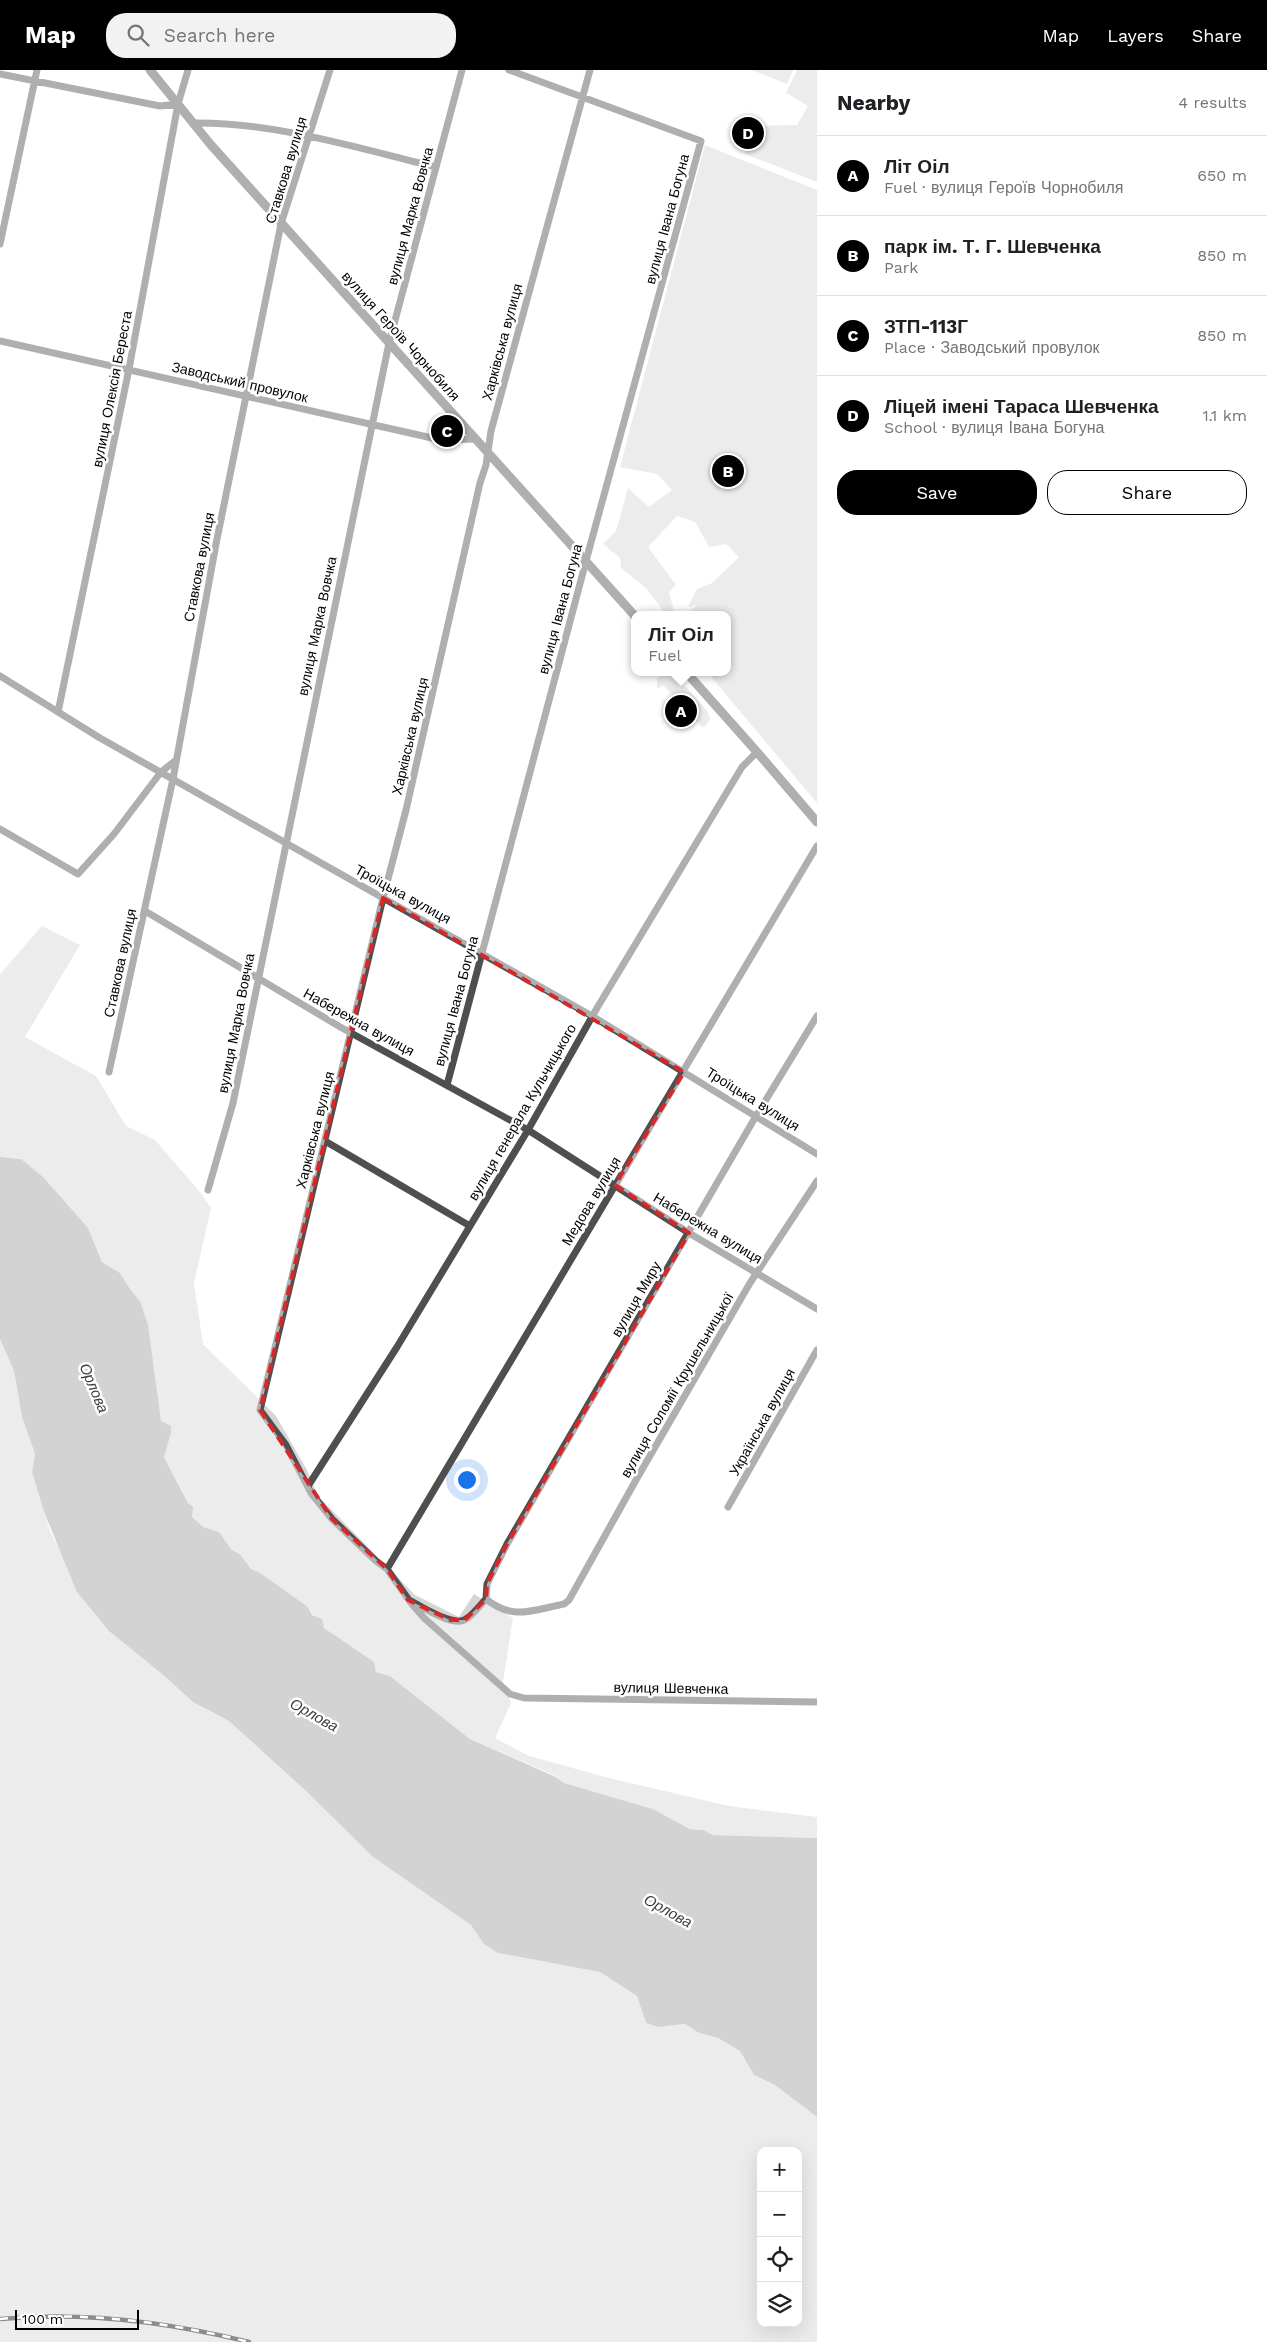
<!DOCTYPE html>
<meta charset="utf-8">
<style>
body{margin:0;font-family:"Work Sans",sans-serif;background:#f2f2f2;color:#202124}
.controls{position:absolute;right:15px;bottom:15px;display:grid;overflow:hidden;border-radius:10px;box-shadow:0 5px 20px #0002}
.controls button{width:45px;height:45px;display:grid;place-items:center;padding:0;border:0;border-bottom:1px solid #e0e0e0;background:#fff;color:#202124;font:25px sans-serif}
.scale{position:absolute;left:15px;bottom:12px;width:124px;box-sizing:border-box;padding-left:5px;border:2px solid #000;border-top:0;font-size:14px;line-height:18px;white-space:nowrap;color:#000;-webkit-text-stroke:4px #fff;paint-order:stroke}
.you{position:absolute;left:466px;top:1409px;width:18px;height:18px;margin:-12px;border:4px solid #fff;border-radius:50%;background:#1a73e8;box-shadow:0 0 0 8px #1a73e833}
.badge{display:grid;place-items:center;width:32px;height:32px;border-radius:50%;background:#000;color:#fff;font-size:16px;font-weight:700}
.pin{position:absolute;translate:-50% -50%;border:2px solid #fff;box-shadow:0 1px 5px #0006}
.popup{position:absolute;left:631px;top:541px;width:100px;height:65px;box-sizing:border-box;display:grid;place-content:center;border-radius:10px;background:#fff;filter:drop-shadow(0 1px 4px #0005);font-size:16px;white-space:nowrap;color:#757577}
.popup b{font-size:19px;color:#202124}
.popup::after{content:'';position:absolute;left:50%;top:100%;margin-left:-10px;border:10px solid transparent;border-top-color:#fff}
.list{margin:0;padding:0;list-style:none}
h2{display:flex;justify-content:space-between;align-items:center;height:65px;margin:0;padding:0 20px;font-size:21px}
h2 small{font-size:16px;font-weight:400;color:#757577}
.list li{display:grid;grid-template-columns:32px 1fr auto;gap:15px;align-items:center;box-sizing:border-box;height:80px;padding:0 20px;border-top:1px solid #e0e0e0}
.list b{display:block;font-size:19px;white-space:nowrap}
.list p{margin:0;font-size:16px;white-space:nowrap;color:#757577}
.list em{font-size:16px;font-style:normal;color:#757577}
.actions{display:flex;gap:10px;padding:15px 20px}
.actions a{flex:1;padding:11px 0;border:1px solid #000;border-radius:20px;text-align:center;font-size:18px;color:#000}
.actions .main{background:#000;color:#fff}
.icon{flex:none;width:28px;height:28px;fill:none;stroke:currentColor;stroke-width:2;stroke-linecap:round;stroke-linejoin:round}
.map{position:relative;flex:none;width:817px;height:2272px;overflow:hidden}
header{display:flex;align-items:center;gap:30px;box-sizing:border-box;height:70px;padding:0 25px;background:#000;color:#fff}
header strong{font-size:24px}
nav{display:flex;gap:28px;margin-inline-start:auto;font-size:18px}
.search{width:350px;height:45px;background:#f2f2f2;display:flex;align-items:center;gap:12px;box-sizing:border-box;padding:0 18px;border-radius:20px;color:#757577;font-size:19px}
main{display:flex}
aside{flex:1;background:#fff}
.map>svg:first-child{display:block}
</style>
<header>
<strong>Map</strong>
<div class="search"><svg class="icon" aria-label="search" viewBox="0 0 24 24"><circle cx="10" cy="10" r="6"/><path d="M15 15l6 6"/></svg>Search here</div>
<nav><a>Map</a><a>Layers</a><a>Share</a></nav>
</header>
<main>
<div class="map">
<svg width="817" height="2272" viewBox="0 0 817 2272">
<rect width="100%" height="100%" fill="#fff"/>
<!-- green -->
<path fill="#d6d6d6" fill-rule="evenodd" d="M752,0H793L787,14Z
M797,0H817V112L745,84L753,56L797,55L808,36L786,23Z
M705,75L817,120V733L707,602H727V545H686L698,534L688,537L697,519L712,513L739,487L726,474L709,477L695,452L677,446L648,477L676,515L669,522L674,541L664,542L646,518L621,498L620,488L603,474L616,461L628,418L649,437L672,420L657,404L620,397Z
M665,602H670L676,606L708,642L710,649L706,656L702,657L663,615L657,619V608Z
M42,856L80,875L25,967L96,1006L126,1056L155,1070L200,1122L211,1138L194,1213L203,1274L276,1346L307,1400L318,1426L415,1525L459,1547L474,1524L513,1548L503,1612L511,1633L495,1668L529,1686L609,1708L729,1736L817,1747V1768L713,1765L703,1760L691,1759L653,1739L564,1713L556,1706L470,1669L390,1606L376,1602L374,1592C351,1576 321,1562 308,1537L259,1502L251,1499L240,1484L232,1480L219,1462L203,1457L191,1447L189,1434L164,1387L171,1363L161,1351L140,1231L130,1219L120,1203L102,1192L88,1158L21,1089L0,1087V904Z
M0,1269L14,1301L22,1347L35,1384L32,1402L50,1461L57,1475L161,1603L193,1632L229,1651L306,1721L373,1787L471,1855L498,1883L600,1902L637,1926L646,1953L658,1957L685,1954L699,1963L718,1968L740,1981L754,2005L775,2015L817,2047V2272H0ZM761,2081H798V2253H761Z"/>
<!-- water -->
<path fill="#9d9d9d" d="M0,1087L21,1089L43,1107L88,1158L102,1192L120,1203L130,1219L140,1231L148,1255L161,1351L171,1356V1363L164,1387L188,1433L193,1437L192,1447L203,1457L219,1462L232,1480L240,1484L251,1499L259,1502L308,1537L312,1545L322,1549L324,1558L374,1592L376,1602L390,1606L470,1669L556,1707L564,1713L653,1739L690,1759L703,1760L713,1765L817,1768V2047L775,2015L754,2005L740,1981L718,1968L699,1963L685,1954L658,1957L646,1953L637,1926L600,1902L498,1883L484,1874L471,1855L373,1787L306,1721L229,1651L193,1632L161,1603L109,1561L77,1522L44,1442L32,1402L35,1384L22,1347L14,1301L0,1269Z"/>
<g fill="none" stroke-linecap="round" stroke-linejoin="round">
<!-- minor -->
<path stroke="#4f4f4f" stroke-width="7" d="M590,0L491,361L486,395L480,413L406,740L383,828L260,1340L286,1375L311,1423L332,1449L376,1491L387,1499L411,1533L424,1548L510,1624L524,1628L817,1632
M0,4L160,36L178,34
M193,53C275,52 357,78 436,97
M0,174L37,0
M0,271L441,370L476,369
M0,606L100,668L592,946L817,1084
M58,642L129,299L178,34L188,0
M0,759L78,804L114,764L161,702L175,691
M145,841L342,958L528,1060L689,1163L817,1239
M109,1002L173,709L216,474L281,154L330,0
M447,1015L590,476L701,71L509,0
M325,1071L470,1156
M208,1120L233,1033L389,273L462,0
M308,1416L397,1277L528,1060L597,938L742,697L757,682
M728,1437L817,1280
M387,1499L817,776
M486,1529L487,1514L507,1474L756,1046L817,946
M486,1529C513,1551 533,1540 564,1534L569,1530L636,1410L750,1213L817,1111
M411,1531C422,1537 454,1558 466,1549C474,1544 480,1535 486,1529"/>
<!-- tertiary -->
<path stroke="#4f4f4f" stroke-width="9" d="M150,0L211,75L635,546
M686,602L757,682L817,752"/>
<!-- rail casing -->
<g stroke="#000" stroke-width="4.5">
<path id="rail" d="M0,2249C84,2241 168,2252 249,2272"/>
</g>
<!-- rail -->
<use href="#rail" stroke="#fff" stroke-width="2.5" stroke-dasharray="8" stroke-linecap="butt"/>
</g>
<!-- marked area -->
<path d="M0 0H817V2272H0ZM383,828L684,1002L615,1115L689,1163L507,1474L487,1514L486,1529L465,1550H450L408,1530L387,1499L332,1449L260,1340Z" fill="#fff" fill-opacity=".55" fill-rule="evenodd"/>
<path fill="none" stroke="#d62828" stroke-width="4" stroke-dasharray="10 6" stroke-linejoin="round" d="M383,828L684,1002L615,1115L689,1163L507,1474L487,1514L486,1529L465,1550H450L408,1530L387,1499L332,1449L260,1340Z"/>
<g text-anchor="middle" stroke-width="5" stroke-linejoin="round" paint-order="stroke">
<!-- street labels -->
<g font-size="14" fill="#000" stroke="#fff">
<text transform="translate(286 100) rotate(-73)" y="5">Ставкова вулиця</text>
<text transform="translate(410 146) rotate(-75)" y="5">вулиця Марка Вовчка</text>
<text transform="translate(667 149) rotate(-75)" y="5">вулиця Івана Богуна</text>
<text transform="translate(401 266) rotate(48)" y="5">вулиця Героїв Чорнобиля</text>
<text transform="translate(502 272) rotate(-75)" y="5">Харківська вулиця</text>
<text transform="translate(240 312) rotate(13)" y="5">Заводський провулок</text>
<text transform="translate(112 319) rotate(-79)" y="5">вулиця Олексія Береста</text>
<text transform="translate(199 497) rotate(-79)" y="5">Ставкова вулиця</text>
<text transform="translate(560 539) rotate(-75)" y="5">вулиця Івана Богуна</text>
<text transform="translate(317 556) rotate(-78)" y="5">вулиця Марка Вовчка</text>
<text transform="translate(410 666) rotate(-77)" y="5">Харківська вулиця</text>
<text transform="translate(403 824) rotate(29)" y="5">Троїцька вулиця</text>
<text transform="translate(120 893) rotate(-78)" y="5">Ставкова вулиця</text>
<text transform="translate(456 931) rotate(-75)" y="5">вулиця Івана Богуна</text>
<text transform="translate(359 952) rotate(29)" y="5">Набережна вулиця</text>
<text transform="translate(236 953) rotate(-79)" y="5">вулиця Марка Вовчка</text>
<text transform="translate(753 1029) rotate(32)" y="5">Троїцька вулиця</text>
<text transform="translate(522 1042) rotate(-60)" y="5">вулиця генерала Кульчицького</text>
<text transform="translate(315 1060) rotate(-76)" y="5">Харківська вулиця</text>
<text transform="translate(591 1131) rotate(-59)" y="5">Медова вулиця</text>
<text transform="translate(708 1158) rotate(31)" y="5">Набережна вулиця</text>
<text transform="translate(636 1229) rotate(-60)" y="5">вулиця Миру</text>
<text transform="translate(677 1315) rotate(-60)" y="5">вулиця Соломії Крушельницької</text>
<text transform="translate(762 1352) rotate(-61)" y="5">Українська вулиця</text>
<text transform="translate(671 1618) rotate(1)" y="5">вулиця Шевченка</text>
</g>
<!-- water labels -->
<g font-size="15" font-style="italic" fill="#3e3e3e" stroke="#fff">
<text transform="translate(94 1318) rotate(67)" y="5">Орлова</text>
<text transform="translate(314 1645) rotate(29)" y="5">Орлова</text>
<text transform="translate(668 1841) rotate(29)" y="5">Орлова</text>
</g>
</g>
</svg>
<div class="controls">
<button>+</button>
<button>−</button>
<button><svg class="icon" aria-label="locate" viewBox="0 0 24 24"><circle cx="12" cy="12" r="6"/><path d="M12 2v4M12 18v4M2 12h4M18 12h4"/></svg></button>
<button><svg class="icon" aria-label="layers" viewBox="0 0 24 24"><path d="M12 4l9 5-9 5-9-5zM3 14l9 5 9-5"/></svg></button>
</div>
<div class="scale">100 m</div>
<div class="you"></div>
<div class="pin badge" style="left:681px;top:641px">A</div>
<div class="popup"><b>Літ Оіл</b>Fuel</div>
<div class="pin badge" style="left:728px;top:401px">B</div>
<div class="pin badge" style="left:447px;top:361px">C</div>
<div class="pin badge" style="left:748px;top:63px">D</div>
</div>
<aside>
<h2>Nearby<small>4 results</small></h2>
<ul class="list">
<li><span class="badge">A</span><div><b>Літ Оіл</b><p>Fuel · вулиця Героїв Чорнобиля</p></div><em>650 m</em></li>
<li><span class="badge">B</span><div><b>парк ім. Т. Г. Шевченка</b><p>Park</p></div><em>850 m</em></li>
<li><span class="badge">C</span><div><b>ЗТП-113Г</b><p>Place · Заводський провулок</p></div><em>850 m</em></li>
<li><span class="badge">D</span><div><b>Ліцей імені Тараса Шевченка</b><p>School · вулиця Івана Богуна</p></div><em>1.1 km</em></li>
</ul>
<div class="actions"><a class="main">Save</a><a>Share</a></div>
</aside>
</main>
